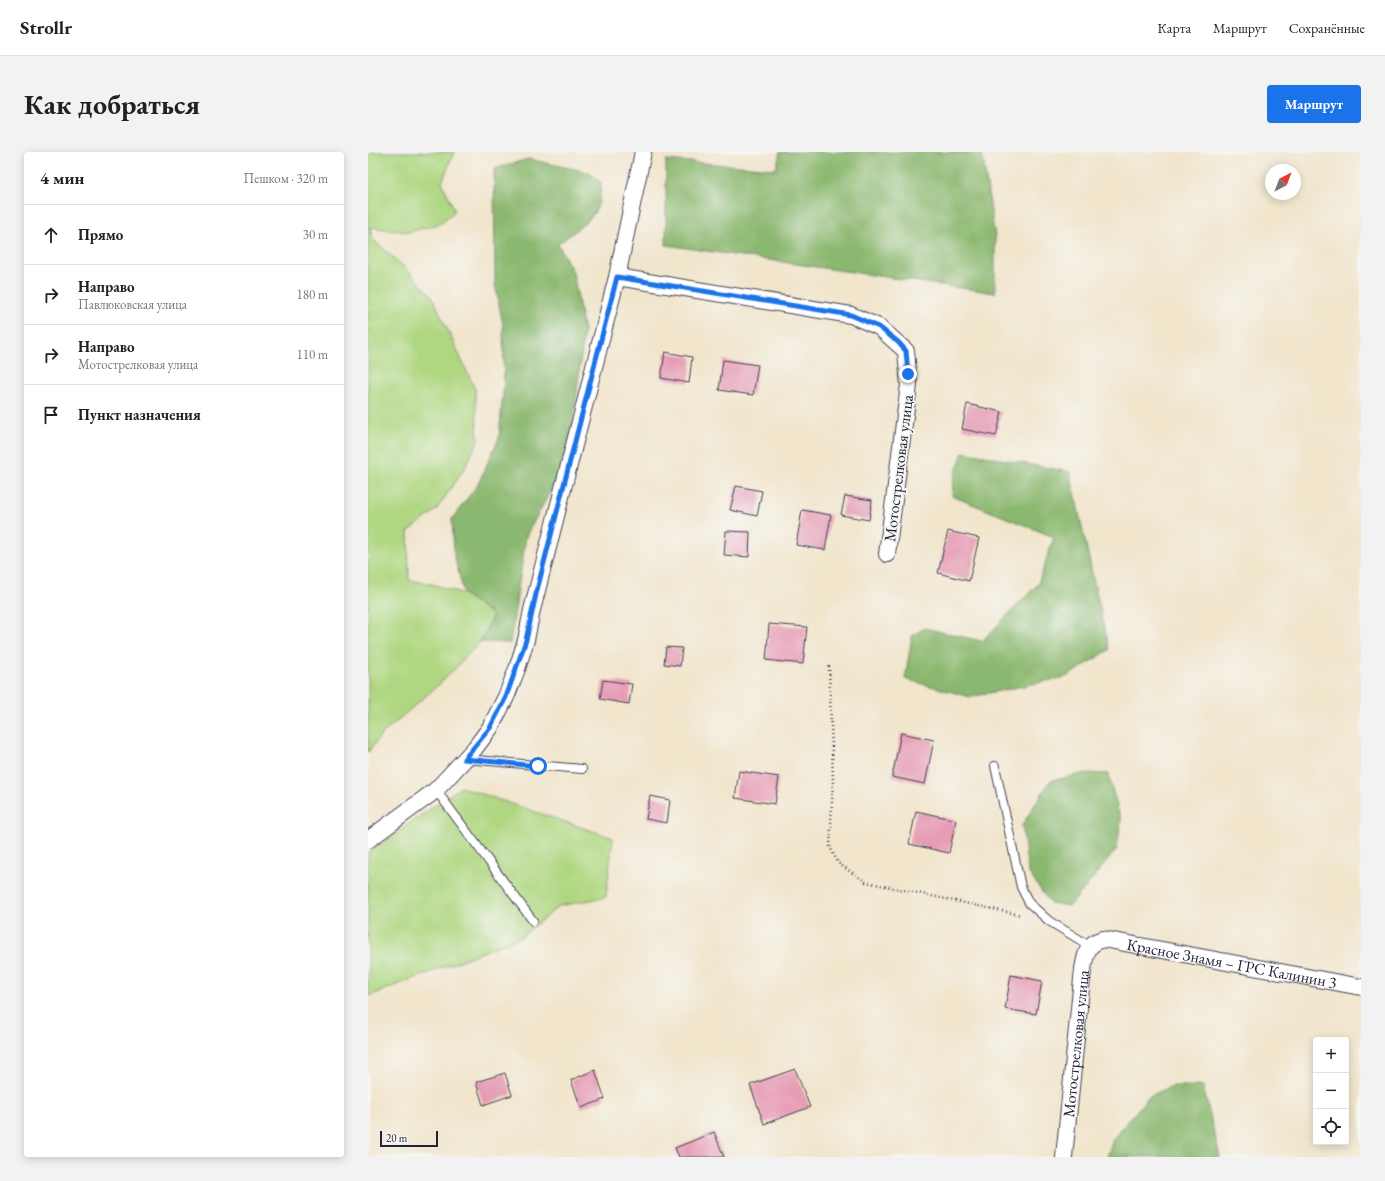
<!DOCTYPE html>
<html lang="ru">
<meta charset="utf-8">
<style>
body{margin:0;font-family:"EB Garamond",serif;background:#f2f2f2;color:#202124}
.controls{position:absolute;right:12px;bottom:12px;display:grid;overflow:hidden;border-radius:4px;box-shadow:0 2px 10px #0003}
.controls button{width:36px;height:36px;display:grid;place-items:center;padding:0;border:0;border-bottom:1px solid #e0e0e0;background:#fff;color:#202124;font:20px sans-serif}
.compass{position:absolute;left:897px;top:12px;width:36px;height:36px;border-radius:50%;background:#fff;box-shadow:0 2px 10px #0003;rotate:42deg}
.scale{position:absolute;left:12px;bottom:10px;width:58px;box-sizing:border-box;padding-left:4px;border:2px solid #22223b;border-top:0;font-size:11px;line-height:14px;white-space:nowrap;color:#22223b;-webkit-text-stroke:3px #f6f6f2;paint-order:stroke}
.stop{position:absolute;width:12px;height:12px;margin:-9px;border:3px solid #1a73e8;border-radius:50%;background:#fff}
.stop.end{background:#1a73e8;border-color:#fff;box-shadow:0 1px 4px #0008}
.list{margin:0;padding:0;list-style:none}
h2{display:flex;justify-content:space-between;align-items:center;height:52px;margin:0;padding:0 16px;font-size:17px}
h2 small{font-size:13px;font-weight:400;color:#757577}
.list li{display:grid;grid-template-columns:26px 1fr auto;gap:12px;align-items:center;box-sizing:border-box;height:60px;padding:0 16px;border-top:1px solid #e0e0e0}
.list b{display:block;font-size:15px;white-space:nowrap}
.list p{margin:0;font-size:13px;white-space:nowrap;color:#757577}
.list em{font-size:13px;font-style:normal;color:#757577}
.icon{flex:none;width:22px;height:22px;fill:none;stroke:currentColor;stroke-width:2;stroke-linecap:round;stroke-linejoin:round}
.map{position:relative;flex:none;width:993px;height:1005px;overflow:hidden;border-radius:4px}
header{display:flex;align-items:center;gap:24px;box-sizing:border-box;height:56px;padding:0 20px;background:#fff;border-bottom:1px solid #e0e0e0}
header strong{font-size:19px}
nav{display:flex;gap:22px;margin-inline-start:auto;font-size:14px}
.intro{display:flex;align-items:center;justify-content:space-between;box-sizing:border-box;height:96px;padding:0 24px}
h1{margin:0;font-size:28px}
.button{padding:10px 18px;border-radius:4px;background:#1a73e8;color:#fff;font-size:14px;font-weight:700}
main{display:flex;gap:24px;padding:0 24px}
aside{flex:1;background:#fff;border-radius:4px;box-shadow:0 2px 10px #0003}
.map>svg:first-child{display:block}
</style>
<header>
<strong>Strollr</strong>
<nav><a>Карта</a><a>Маршрут</a><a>Сохранённые</a></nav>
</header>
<div class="intro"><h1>Как добраться</h1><a class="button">Маршрут</a></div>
<main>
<aside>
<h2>4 мин<small>Пешком · 320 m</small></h2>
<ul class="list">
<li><svg class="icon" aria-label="ahead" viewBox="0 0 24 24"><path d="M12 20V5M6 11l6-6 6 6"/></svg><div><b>Прямо</b></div><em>30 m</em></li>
<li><svg class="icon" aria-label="right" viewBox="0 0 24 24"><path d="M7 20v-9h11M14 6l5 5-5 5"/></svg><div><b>Направо</b><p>Павлюковская улица</p></div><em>180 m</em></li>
<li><svg class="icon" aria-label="right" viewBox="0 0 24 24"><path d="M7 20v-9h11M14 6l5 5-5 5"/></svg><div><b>Направо</b><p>Мотострелковая улица</p></div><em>110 m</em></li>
<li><svg class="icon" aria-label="arrive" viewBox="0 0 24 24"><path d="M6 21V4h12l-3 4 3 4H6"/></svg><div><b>Пункт назначения</b></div></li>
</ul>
</aside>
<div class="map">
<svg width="993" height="1005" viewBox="0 0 993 1005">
<rect width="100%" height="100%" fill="#f6f6f2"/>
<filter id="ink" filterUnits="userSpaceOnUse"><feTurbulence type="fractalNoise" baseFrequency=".025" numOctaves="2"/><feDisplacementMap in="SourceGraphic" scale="8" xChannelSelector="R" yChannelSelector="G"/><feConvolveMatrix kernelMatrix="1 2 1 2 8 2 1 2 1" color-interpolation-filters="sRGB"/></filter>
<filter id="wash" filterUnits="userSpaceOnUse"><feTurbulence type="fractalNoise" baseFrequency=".012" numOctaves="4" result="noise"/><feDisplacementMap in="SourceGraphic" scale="16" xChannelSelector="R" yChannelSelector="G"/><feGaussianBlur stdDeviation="0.9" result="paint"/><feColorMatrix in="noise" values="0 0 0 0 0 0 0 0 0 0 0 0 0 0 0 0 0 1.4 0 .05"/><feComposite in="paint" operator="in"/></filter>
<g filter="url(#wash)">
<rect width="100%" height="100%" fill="#f1e5cc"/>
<!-- green -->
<path fill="#afd781" stroke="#687c5e" d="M0,0H86L74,30L87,59L71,72L40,80L2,75L5,88L35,114L64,144L107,237L110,289L97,316L68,358L40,380L41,428L64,432L96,442L125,463L112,490L76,528L15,581L0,600Z
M93,635L245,686L238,745L191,754L153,785L1,844L0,842V701Z"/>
<!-- forest -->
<path fill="#8bb86f" stroke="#566d55" d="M412,0H614L627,85V141L298,93V8L408,17Z
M160,7L220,20L233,30C233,39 232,50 228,58C223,68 200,85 190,92L205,120L216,179L204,281L189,327L158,384L142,491L112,490L125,463L96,442L86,403L84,367L110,332L131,286L136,229L135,173L127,132L126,17Z
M595,300L702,320L741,498L698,525L602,545L537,527L544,484L556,476L614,489L670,432L686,385L584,344L585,328Z
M718,621L740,622L753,668L749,697L702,754L682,751L660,720L654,673L682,629Z
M804,934H835L852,1005H739L745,987L780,945Z"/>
<g id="blocks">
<!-- building -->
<path fill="#e69cb5" d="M297,200L324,205L321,231L293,226Z
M355,208L390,213L385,243L351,238Z
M599,252L634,260L628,284L594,277Z
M368,334L394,339L389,364L362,358Z
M477,344L504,348L501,368L473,363Z
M434,358L463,363L457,398L428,393Z
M358,379L382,380L381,405L356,403Z
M580,379L611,386L601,429L570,421Z
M401,472L439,475L435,512L398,508Z
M298,495L314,496L312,514L296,512Z
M235,528L264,532L261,552L232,547Z
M533,581L566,588L557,632L524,625Z
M371,619L411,625L407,652L367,646Z
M282,644L302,648L299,671L278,667Z
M548,659L588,668L581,701L541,692Z
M643,823L674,829L668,862L637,857Z
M427,917L442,955L396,972L382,933Z
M227,918L237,947L213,956L203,928Z
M137,921L144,943L115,953L108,930Z
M346,980L356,1005H311L307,996Z"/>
</g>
</g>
<g filter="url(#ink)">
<use href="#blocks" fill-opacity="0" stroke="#413f51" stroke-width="1"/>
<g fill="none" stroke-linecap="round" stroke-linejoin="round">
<!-- lane casing -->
<g stroke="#413f51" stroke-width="10">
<path id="lane" d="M97,607L214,617
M627,614L653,735L661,751L681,769L722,794
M68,638L165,769"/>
</g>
<!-- street casing -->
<g stroke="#413f51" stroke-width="18">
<g id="street">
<path d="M249,125L483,163L511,175L538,199L541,233L519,402"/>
<path d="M0,688L68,638L107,596L122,576L138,545L149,517L158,488L164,458L249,125L275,0"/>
<path id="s1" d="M696,1005L715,817C718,802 718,792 735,787L993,835"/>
</g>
</g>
<!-- path -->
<path stroke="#413f51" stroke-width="2.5" stroke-dasharray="1 3" stroke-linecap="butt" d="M461,514L465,627L462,695L470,711L498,730L653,763"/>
<!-- lane -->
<use href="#lane" stroke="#fff" stroke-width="8"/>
<!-- street -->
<use href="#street" stroke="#fff" stroke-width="16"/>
</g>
</g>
<g fill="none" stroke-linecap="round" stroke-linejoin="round" filter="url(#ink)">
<!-- route -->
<path stroke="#1a73e8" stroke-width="5" d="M170,614L96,607L122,576L138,545L158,488L168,442L249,125L483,163L511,175L530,190L538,199L540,222"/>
</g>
<g text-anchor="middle" stroke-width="3.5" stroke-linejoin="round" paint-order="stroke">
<!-- street labels -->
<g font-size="16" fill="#22223b" stroke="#f6f6f2">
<text transform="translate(530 316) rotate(-83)" y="6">Мотострелковая улица</text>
<text dy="6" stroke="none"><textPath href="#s1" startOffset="359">Красное Знамя – ГРС Калинин 3</textPath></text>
<text dy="6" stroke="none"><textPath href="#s1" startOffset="114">Мотострелковая улица</textPath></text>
</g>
</g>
</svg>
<div class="controls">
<button>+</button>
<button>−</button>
<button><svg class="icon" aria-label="locate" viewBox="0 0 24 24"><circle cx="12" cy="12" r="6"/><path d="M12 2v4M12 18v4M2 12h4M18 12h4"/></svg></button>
</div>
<svg class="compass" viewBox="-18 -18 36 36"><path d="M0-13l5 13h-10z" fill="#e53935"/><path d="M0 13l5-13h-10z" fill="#757577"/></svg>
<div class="scale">20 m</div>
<div class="stop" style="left:170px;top:614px"></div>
<div class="stop end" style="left:540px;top:222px"></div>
</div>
</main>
